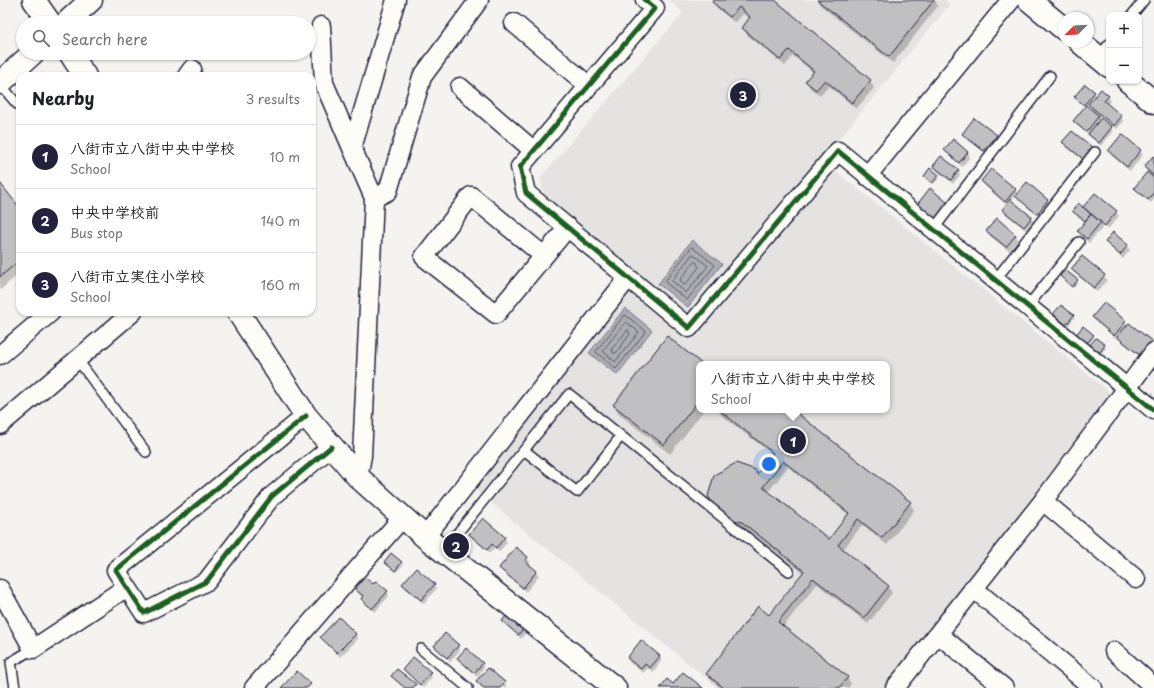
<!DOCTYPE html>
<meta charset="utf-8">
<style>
body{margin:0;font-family:"Playpen Sans","Klee One",sans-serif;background:#f2f2f2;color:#202124}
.controls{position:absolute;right:12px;top:12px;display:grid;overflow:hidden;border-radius:8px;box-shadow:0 1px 3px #0004}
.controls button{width:36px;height:36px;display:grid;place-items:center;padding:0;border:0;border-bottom:1px solid #e0e0e0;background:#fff;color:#202124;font:20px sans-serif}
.compass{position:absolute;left:1058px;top:12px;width:36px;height:36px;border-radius:50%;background:#fff;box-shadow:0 1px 3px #0004;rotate:246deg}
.you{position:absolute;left:769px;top:464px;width:14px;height:14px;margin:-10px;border:3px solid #fff;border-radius:50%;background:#1a73e8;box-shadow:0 0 0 6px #1a73e833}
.badge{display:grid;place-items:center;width:26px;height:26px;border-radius:50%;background:#22223b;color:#fff;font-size:13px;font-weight:700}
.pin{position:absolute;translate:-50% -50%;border:2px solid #fff;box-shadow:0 1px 4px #0006}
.popup{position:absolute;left:696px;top:361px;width:194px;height:52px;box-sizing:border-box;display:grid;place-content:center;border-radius:8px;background:#fff;filter:drop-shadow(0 1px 3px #0005);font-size:13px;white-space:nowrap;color:#757577}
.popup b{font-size:15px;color:#202124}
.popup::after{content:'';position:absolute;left:50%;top:100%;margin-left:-8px;border:8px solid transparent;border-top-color:#fff}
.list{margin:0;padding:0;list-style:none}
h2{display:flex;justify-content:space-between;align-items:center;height:52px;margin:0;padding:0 16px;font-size:17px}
h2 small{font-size:13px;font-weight:400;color:#757577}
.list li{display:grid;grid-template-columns:26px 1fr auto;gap:12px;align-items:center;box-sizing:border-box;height:64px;padding:0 16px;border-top:1px solid #e0e0e0}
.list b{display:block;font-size:15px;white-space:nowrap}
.list p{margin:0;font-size:13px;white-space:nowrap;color:#757577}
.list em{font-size:13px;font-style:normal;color:#757577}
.icon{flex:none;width:22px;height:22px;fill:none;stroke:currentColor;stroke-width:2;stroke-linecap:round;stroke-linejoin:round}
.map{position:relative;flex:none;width:1154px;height:688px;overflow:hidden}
.search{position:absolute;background:#fff;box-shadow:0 1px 3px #0004;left:16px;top:16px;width:300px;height:44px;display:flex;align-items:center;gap:10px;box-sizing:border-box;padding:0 14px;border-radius:22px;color:#757577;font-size:15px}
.panel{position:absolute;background:#fff;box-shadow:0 1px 3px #0004;left:16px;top:72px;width:300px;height:244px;border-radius:12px}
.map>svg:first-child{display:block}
</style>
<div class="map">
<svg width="1154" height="688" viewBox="0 0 1154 688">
<rect width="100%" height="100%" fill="#f4f3ef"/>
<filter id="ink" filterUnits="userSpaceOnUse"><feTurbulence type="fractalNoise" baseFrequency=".025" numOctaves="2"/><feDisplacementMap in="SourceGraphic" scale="8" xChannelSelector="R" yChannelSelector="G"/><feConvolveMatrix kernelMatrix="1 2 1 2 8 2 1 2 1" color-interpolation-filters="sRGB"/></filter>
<g filter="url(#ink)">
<!-- built -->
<path fill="#e4e3e2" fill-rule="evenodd" d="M668,0H945L950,4L691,319L545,201L540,178L683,13Z
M831,167L1112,394L883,688H718L473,488L630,286L689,336ZM699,364H887V410H699Z"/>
<!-- water -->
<path fill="#acacb2" stroke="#757582" d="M692,240L722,264L688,307L658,284Z
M625,308L652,330L617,375L589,353Z"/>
<!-- shadow -->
<path fill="#0003" fill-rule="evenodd" d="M714,0H773L870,81L874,88L856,109L829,86L820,96L810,88L807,82L814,73L793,56L785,66L747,35L743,28L750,19L743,14L735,23L717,8L713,2Z
M817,0H935L938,6L893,63L821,6Z
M1094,93L1096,96H1108L1110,101L1107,104L1124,121L1117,129L1096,113L1100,120L1111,128L1113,132L1101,146L1077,125L1074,121L1086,107L1077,99ZM1088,103L1094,112L1086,106Z
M1072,132L1092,148L1094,152L1086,162L1066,147L1064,142Z
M963,134L996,136L998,140L987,155L966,138Z
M1122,136L1140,151L1143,155L1130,171L1112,156L1109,151Z
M953,141L968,153L970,157L962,167L945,150Z
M1154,158V199L1151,203L1135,188L1148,172L1145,168Z
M934,166L958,170L960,175L953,184L937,171Z
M930,169L940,177L934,184L926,178Z
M982,181L1015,189L1018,195L1047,200L1050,205L1040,217L1019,200L1016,195L1011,201L1031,218L1034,222L1027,231L1006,214L1003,210L1007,205L985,186Z
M0,185L20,209V273L0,290Z
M1095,194L1116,212L1119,216L1108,229L1104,226L1089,243L1078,231L1086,222L1074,212L1087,211L1084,207Z
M988,231L1016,235L1018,240L1009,251L990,236Z
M1106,242L1127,246L1130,250L1123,259Z
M1072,269L1104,276L1107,280L1097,292L1075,273Z
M1061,277L1077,281L1078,283L1074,288Z
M1055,314L1073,316L1074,318L1068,326Z
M1093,317L1125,322L1128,326L1152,343L1154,346L1144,360L1121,341L1119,337L1117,339L1096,322Z
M1093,336L1094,338L1087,346L1077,338Z
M667,338L701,364H699V410H704L670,454L620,415L614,406Z
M1096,339L1106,348L1098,357Z
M1154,391V403L1149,397Z
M718,410H791L910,503L914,510L887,545L862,525L843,550L888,586L892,593L868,624L817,584L783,627L847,677L851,684L848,688H720L711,680L707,674L770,617L803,573L747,529L726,523L758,475L773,455L721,415ZM788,467L849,515L829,540L768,492Z
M483,520L504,538L507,542L499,552L494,548L490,553L473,539L470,535Z
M516,549L527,558L530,562L528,565L539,576L526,592L503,572L500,568Z
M392,554L403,565L396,572L386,564Z
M373,585L387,591L389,596L375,612L364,603L362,599L363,598L356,590Z
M403,585H434L436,589L424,604L406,589Z
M503,621L528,630L521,639Z
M356,634L358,639L340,657L321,637Z
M458,645L460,650L450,662L435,646Z
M659,656L662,660L653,672L648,668L643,673L630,663L628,658Z
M458,659L482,663L484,667L477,677Z
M404,669L430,673L432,677L423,688Z
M477,682L504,683L507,687L482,688Z"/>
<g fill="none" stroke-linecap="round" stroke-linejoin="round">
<!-- shore -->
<path stroke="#59596b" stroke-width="1" d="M692,247L715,265L687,300L665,282Z
M693,254L708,266L686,293L672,281Z
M696,262L699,267L686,284L684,285L680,280L693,263Z
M625,315L646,331L616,369L596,352Z
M626,322L639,332L615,362L603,351Z
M628,330L630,334L616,353H613L612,349Z"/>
</g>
<!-- building -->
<path fill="#c0bfc2" stroke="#22223b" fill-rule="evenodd" d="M713,0H775L871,80L852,103L825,80L816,90L805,81L814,71L789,50L780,60L742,28L750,17L739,7L730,17L712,2Z
M817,0H934L889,57Z
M1085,84L1095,92L1084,105L1074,97Z
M1101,89L1109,96L1104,101L1122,116L1114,126L1088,104Z
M1086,105L1099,116L1086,132L1073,121Z
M974,118L997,135L984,151L962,134Z
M1101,118L1112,127L1099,143L1088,134Z
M1072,131L1092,147L1083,159L1062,142Z
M1122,134L1141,150L1127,167L1108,151Z
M953,139L968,152L959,163L944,150Z
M941,156L959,170L951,180L933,166Z
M1153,156L1154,157V176L1144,167Z
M930,168L939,175L932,183L924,176Z
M991,169L1016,189L1005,202L981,181Z
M1147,172L1154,178V192L1148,200L1134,188Z
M1027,182L1048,200L1037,214L1015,196Z
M0,183L20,208V260L0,277Z
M930,188L948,203L934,221L916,206Z
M1095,193L1117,211L1105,226L1083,207Z
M1010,199L1032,217L1024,227L1002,210Z
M1078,203L1091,214L1085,221L1072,211Z
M1091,214L1101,222L1087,239L1077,231Z
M997,218L1016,235L1006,247L986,231Z
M1113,232L1128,245L1120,255L1105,242Z
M1082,256L1105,275L1094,288L1071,269Z
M1065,270L1078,280L1072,287L1060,276Z
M1104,303L1126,321L1114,336L1092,317Z
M1061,305L1074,315L1066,325L1053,314Z
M1129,323L1153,342L1141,356L1117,337Z
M1083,326L1094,335L1085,345L1075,336Z
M667,336L702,364H699V400L664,445L613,405Z
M1096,338L1105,345L1097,356L1087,348Z
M719,410H793L911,502L882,538L858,519L838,545L889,586L864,618L813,578L778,622L848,677L839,688H724L706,674L758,606L769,615L804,571L742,522L721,517L708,496L714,475L736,463L756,470L757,474L773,453ZM783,461L849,513L829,539L763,487Z
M483,518L505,537L496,548L492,544L487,550L469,534Z
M516,547L528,557L525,561L537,571L523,588L499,568Z
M391,553L402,562L395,571L384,562Z
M416,568L435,584L421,600L402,584Z
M365,577L373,584L376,581L388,591L372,609L361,599L363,596L355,589Z
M510,611L527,625L518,635L502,621Z
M339,617L356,634L337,653L320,637Z
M445,633L459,645L447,658L434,646Z
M641,640L660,656L650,668L645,664L641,669L627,658Z
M466,648L483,663L474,673L457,658Z
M413,657L431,672L420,685L403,669Z
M488,668L505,682L500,688H484L476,681Z
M397,669L416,684L413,688H405L391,676Z
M297,671L311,684L307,688H281Z
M683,672L703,688H660L667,679L673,684Z"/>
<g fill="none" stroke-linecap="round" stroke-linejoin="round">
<!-- service casing -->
<g stroke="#22223b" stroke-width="12">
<path id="service" d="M1132,15L1144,0
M1099,57L1109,44
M0,84L17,104
M933,230L1050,76
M996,279L1095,152
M1028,306L1079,242
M77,359L146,452
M524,450L577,492L621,436
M443,551L569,394L789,571
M421,649L468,688
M15,688L11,662L33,649"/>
</g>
<!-- minor casing -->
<g stroke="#22223b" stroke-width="21">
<path id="minor" d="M645,0L655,8L520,167L526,193L689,328L838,151L1154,410
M514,23L589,86
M321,26L324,83L352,148
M187,76L192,69
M460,87L534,151
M867,176L1011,0
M374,198L388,191L422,77L479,0
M544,256L471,196L424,257L496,314L568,227
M0,355L51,312
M306,416L116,570L144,613L207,581L272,496L331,447
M0,425L133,312
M358,477L362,456L374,198L352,148L396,0
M1043,501L1136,579
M425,537L628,278
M973,588L1093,688
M0,589L33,649L127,587
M938,634L1004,688
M1114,651L1154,687
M254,688L403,517
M895,688L1043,501L1154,352"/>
</g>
<!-- tertiary casing -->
<g stroke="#22223b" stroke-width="25">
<path id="tertiary" d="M34,0L50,23
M66,23L91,0
M70,53L85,76
M0,83L33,53
M238,312L306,416L358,477L425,537L615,688"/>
</g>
<!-- primary casing -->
<g stroke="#22223b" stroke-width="25">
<path id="primary" d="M1029,0L1064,29
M1080,42L1109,66
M1128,81L1154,102"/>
</g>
<!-- service -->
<use href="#service" stroke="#fdfcf7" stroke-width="9"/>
<!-- minor -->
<use href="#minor" stroke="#fdfcf7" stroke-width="18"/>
<!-- tertiary -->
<use href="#tertiary" stroke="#fdfcf7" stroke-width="22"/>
<!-- primary -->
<use href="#primary" stroke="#fdfcf7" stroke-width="22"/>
<!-- cycleway casing -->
<g stroke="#fdfcf7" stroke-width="8">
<path id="cycleway" d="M645,0L655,8L520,167L526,193L689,328L838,151L1154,410
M306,416L116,570L144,613L207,581L272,496L331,447"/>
</g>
<!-- cycleway -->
<use href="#cycleway" stroke="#1b5e20" stroke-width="5"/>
</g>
</g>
</svg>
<div class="controls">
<button>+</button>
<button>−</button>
</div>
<svg class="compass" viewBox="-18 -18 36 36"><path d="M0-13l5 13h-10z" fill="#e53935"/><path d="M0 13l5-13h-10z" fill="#757577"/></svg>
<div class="you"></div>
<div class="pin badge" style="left:793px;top:441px">1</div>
<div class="popup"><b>八街市立八街中央中学校</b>School</div>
<div class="pin badge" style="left:456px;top:546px">2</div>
<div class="pin badge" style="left:743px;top:95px">3</div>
<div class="search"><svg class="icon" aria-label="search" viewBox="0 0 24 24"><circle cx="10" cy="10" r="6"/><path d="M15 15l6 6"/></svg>Search here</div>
<section class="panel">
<h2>Nearby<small>3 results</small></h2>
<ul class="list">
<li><span class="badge">1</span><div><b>八街市立八街中央中学校</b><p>School</p></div><em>10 m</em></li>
<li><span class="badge">2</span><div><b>中央中学校前</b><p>Bus stop</p></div><em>140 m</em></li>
<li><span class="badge">3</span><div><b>八街市立実住小学校</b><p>School</p></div><em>160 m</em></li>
</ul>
</section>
</div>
